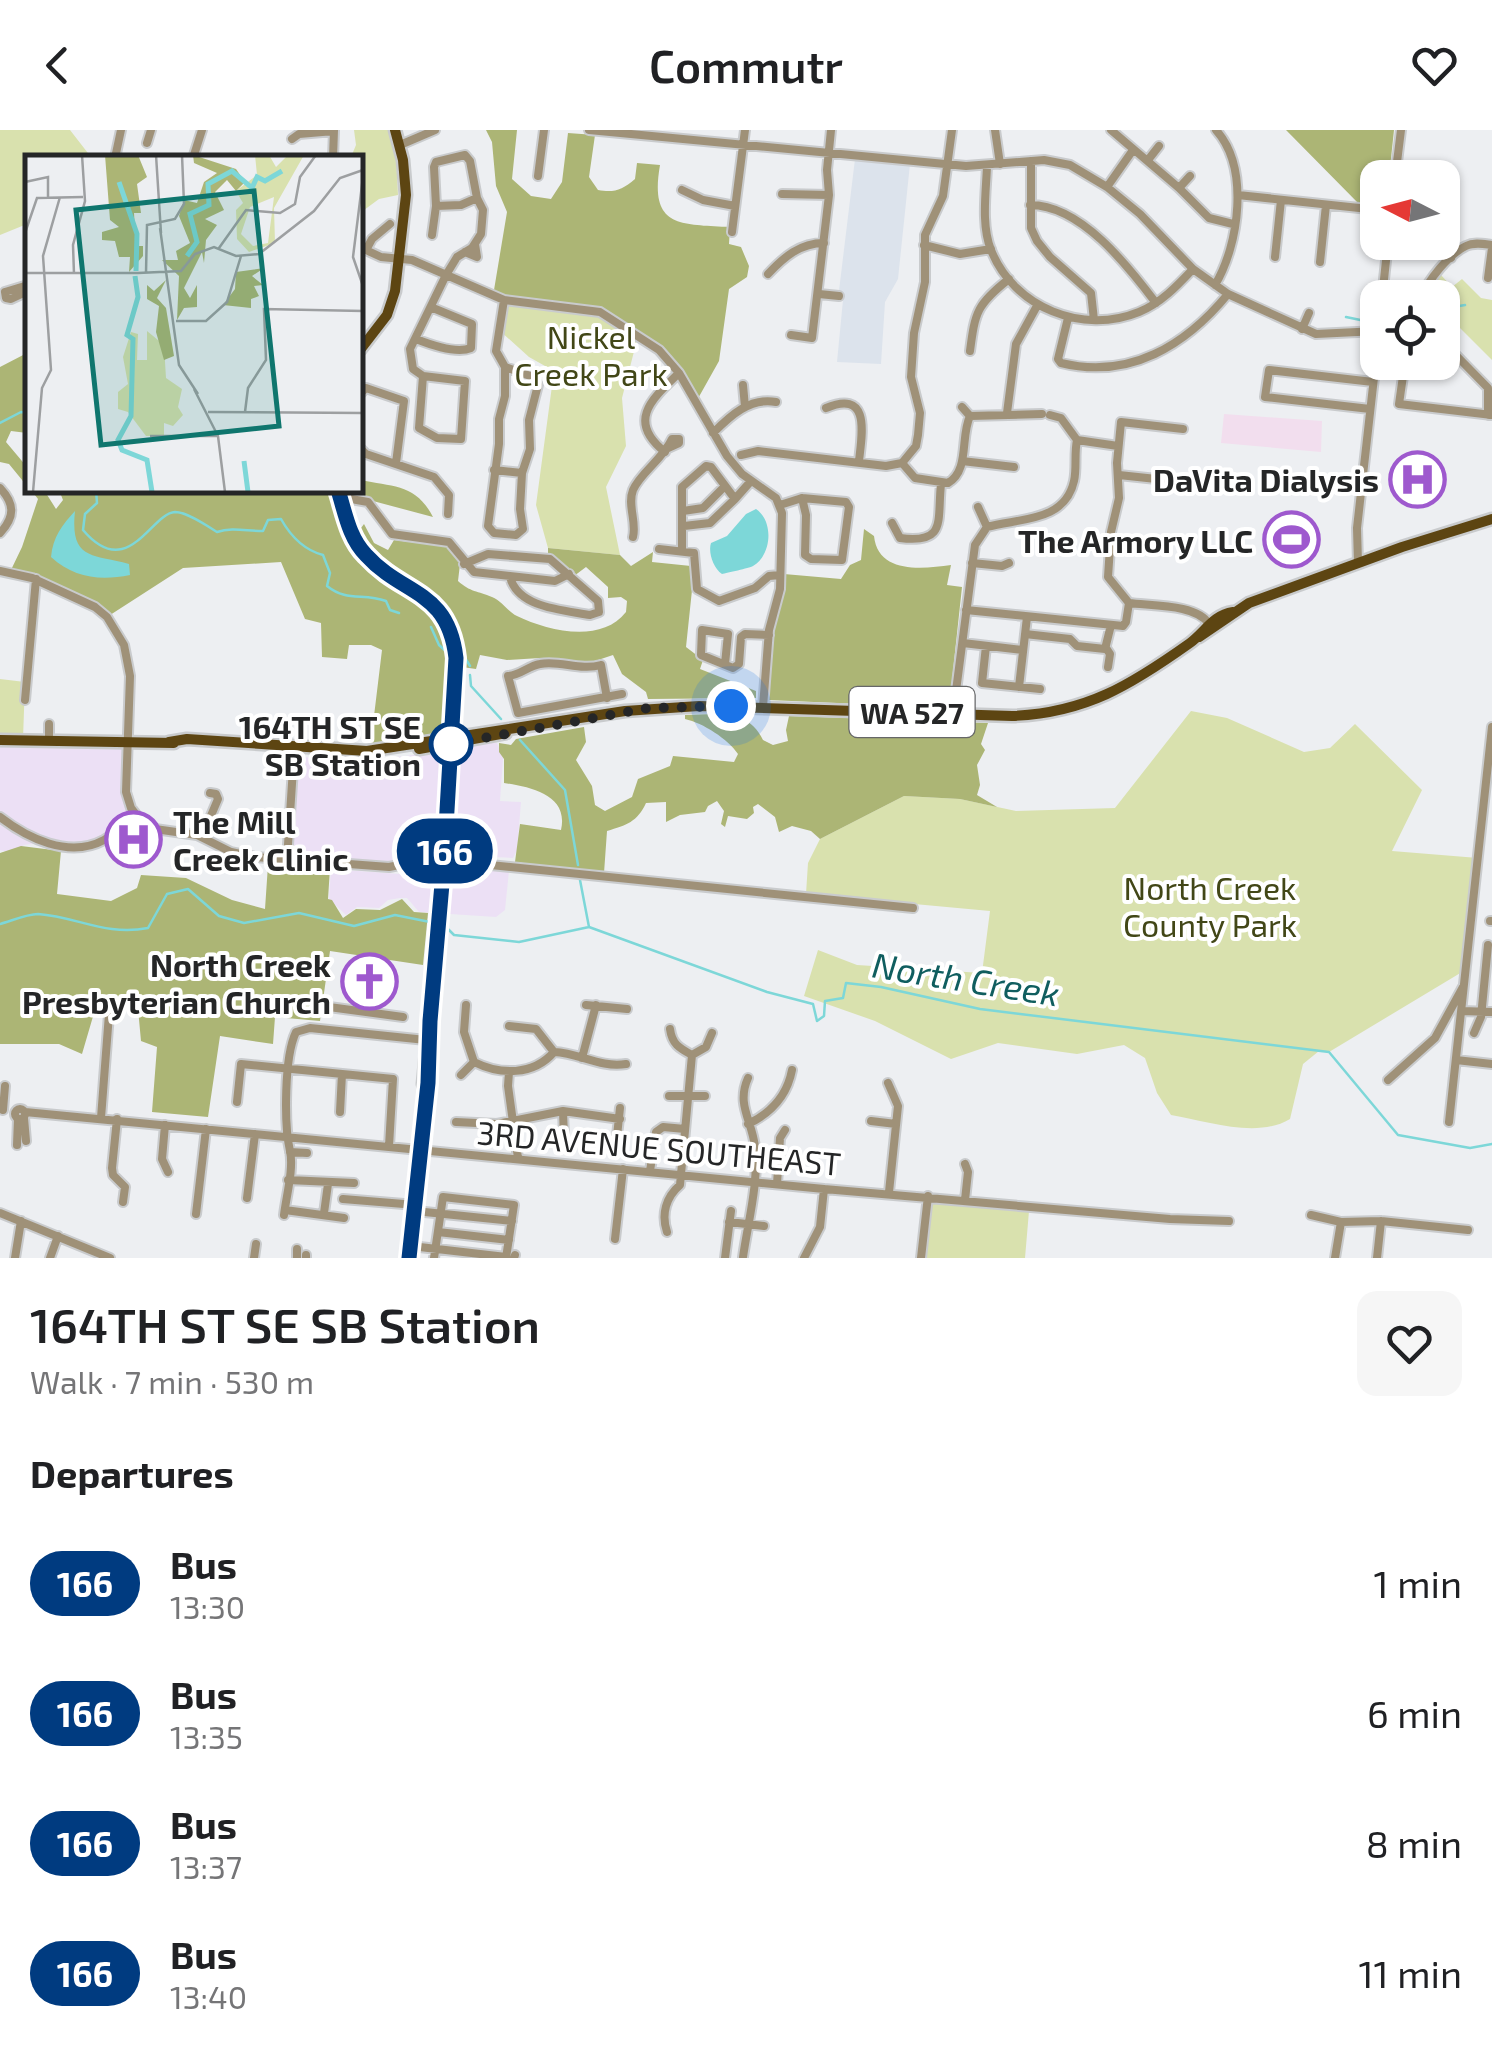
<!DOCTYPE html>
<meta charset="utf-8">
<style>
body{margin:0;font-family:"Exo 2",sans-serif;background:#f6f6f6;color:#202124;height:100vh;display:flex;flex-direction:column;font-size:38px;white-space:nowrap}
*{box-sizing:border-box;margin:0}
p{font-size:32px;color:#757577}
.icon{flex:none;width:55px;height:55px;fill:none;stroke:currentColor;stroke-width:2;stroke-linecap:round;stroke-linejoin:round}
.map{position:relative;height:1128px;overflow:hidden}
.panel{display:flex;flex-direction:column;background:#fff;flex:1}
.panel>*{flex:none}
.badge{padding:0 20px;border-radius:32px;font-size:35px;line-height:65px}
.needle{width:65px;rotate:276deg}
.fabs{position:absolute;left:1360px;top:30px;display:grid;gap:20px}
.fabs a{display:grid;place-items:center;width:100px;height:100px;border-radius:20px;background:#fff;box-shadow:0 2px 8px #0004;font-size:50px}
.you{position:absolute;width:50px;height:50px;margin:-25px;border:8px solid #fff;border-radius:50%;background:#1a73e8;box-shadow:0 0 0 15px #1a73e833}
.map>.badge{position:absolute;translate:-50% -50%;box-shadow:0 0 0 5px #fff}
h2{padding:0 30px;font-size:38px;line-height:90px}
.round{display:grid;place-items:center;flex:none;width:105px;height:105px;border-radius:20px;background:#f6f6f6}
.summary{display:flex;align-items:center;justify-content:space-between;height:170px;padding:0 30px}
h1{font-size:48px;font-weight:600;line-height:75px}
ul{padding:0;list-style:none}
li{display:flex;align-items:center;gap:30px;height:130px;padding:0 30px}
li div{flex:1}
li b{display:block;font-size:38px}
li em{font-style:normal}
li .badge{min-width:110px;font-weight:700;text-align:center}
header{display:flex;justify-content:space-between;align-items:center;height:130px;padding:0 30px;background:#fff;font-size:45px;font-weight:600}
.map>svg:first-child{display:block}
</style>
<header><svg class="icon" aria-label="back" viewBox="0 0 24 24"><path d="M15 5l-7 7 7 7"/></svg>Commutr<svg class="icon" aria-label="heart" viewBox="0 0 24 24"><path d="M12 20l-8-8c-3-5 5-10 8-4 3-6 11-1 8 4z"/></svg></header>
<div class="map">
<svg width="1492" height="1128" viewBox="0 0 1492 1128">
<rect width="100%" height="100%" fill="#edeff2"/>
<!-- commercial -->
<path fill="#ece0f5" d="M126,611L127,666L135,685L94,715L45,712L24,715L13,723L0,720V612Z
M486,612L497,613L503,628L500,671L521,672L517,720L513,728L454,725L450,719L457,625L463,619Z
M431,623L440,627L441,632L437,717L433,724L395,734L292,726L296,634L300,627L361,631Z
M426,735L434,739L455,737L509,741L505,780L496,787L419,782L407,768H400L388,770L379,778L357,777L346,785L329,769L331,739L400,744Z"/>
<!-- industrial -->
<path fill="#f2deee" d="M1224,284L1322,291L1321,322L1221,313Z"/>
<!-- built -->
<path fill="#dce3ec" d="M855,29L910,34L898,149L885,172L881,234L837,232L843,170L838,169Z"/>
<!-- green -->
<path fill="#d9e1ae" d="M0,0H70L91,27L28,28L27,94L0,105Z
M354,0H388L396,24L398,65L379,69L360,83V28L351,27L356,15Z
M1441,145L1452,157L1462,149L1481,168L1492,170V230L1443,181L1442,168H1424Z
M504,170L600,182L638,206L622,268L626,316L606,357L620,425L548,418L536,375L554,241L529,227L499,200Z
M0,549L25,552L23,609L0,608Z
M1191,581L1227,588L1304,622L1330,618L1355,594L1422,660L1392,721L1478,728L1467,839L1329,922L1319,921L1303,934L1290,989C1257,1009 1207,991 1171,985L1157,963L1145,928L1124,915L1077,924L998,913L951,929L875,891L804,866L818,820L857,835L982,843L990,781L806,764L808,733L820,709L904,666L960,669L1016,681L1115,678Z
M931,1071L1029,1081L1025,1128H925Z"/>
<!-- forest -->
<path fill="#acb575" d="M486,0H517L512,49L531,66L551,69L562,52L568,3L595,5L589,47L598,60C614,63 622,60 635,49L637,33L660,35C649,98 680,94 730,97L729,114L741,117L749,136L747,147L729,159L719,231L696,272L659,220L600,182L493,166L507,82L496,56L492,12Z
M1286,0H1394L1389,47L1378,48L1377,77L1360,75Z
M27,223V303L11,301L6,312L27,337V356L9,334L0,332V237Z
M360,350C394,357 416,354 433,387L343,363L342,360H360Z
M31,360H44L56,379L63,370L59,360H336L356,412L446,491L456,542L445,566L441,602L370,619L382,520L371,515H349L347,529L322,527L321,493L305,489L281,432L183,438L107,487L95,477L10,442L22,417L38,369Z
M364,394L374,413L388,420L394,410L450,417L460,434L458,451C470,462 478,461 492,467C502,471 507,481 517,486C548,501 601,514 626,482L627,471L621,467L608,468V457L586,437L574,446L559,431L548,427V418L620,425L631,436L653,422L652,432L691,436L694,441L686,517L703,530L700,539L756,561V568L648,569L646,562L622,544L613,525L586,534L540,528L507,530L480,525L476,539L462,537C458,459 394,458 355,406Z
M864,399L874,406C878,444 922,439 951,435L947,455L962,457L949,578L769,570L772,503L784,444L841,449L850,435L861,430Z
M685,585C715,585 748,578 763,610L773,615L788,611L786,600L789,586L988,593L981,614L985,620L977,635L980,655L977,665L997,677L960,669L904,666L820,709L811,701L792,696L779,702L775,687L758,674L753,677L754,683L747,689L728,686L725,697L721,694L724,681L717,671L708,676L705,682L680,685L666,692V672L646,673C637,692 627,695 607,701L604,743L515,732L520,694L561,700C569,665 531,657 504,653V629L499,622V613L511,615L516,609L584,597L586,612L576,630L592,656L595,675L605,681L632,667L638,649L670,636L673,626L734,632L738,624C728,609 703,593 685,589Z
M21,716L61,721L57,764L111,771L137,758L141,745L186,748L232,770L265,779L268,735L330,738L328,769L332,770L343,788L356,779L380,780L402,769L414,782L428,783L423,835L330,821L320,891L275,887L273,914L220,906L208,987L152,982L157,917L141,911L137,868L99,866L82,924L59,914H0V723Z"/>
<!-- water -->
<path fill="#7dd7d8" d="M756,379C774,391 772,425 753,436C749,438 727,443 722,444C713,438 708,422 711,413L727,406L746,384Z
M75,381C70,430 91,424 129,434L130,445C100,451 74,448 51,427C53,407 62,395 75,381Z"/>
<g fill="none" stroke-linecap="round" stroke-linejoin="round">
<!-- stream -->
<path stroke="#7dd7d8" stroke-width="2.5" d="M1442,179L1465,175
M1346,187L1370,192
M0,293L21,282L28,283
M96,360L97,373L85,384L83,400C128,453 151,383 175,382C187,382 206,395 217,402C232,397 246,401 263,401L268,390L281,389C290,405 304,420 323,425L330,443L327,456C347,472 362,463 386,471L390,480L399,483
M431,497L439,515L450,525
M462,523L470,536
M470,545L471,556L501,589
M520,610L565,660L578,735
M580,750L589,797
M0,794C11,791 27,784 38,784C78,787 105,806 148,798L167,764L188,759L219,786L244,793L299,783L354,796L395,785L430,792
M446,797L454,805L519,812L589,797L767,862L813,874L817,891L824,886L825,871L843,868L846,853L881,857L980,879L1329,922L1398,1005L1470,1018L1492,1014"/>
<defs>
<path id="minor" d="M589,0L966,36L1044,30L1070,35L1107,57L1140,84L1193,139L1228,164L1316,204L1378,201
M995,0L1000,34
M1111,0L1179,58L1209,88L1233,94
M292,9L299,4L334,1
M147,13L151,0
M400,15L435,0
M115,28L121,0
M193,28L202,0
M333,28L334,0
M1148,30L1159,16
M1031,31V98L1037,111L1050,127L1091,163L1094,190
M987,36C986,63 981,95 991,120C1014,178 1083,205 1139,182C1161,173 1177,156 1193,139
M538,46L544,0
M1395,48L1401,0
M1107,57L1133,20
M1179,58L1190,46
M682,60L703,70L735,76
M782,64L829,65
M1238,65L1378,80
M1030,75C1081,75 1128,136 1156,173
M436,76L461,75L477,68
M732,102L745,0
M1435,112L1451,128
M924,115L960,124L991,119
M366,120L381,127L412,130L504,170L600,182L659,220L679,243L727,326L742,344L776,368L782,383L780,459L769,500L763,577
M366,120L372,109L390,94
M465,122L477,127L475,114
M1275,127L1281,70
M1320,132L1326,75
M768,144C784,127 800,113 824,113
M1488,148L1492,118
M1215,155C1239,115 1250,38 1216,0
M5,162L6,168L11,169L28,161
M5,162L28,155
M819,164L839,166
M1382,168L1388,112
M1421,168C1428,150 1449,124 1466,116C1474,112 1483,114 1492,115
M504,170L496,221L505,237V266L499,289V314L488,396L494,403L516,405L523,399L520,379L522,343L530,319L529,290L538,255L533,247L505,237
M1068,188L1058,229L1061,233C1130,250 1186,215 1228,164
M1302,199L1309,183
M791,205L812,208L829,65L827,40L831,0
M416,209C431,215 457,224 471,218L472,194L433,178
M1442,211L1488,258V285
M970,221C975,182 977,174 1009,149
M1410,232L1404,239L1399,274L1492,285
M423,246L465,251L461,309L437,308L419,298L423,246L413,239L410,219L446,145L457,127L472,118L481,104L483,80L477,68L470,31L465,25L436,32L434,37L436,76L432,105
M743,255L745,277
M360,264L366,258L404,271L396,333
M826,278C871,259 862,304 859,331
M1370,279L1265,267L1269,240L1373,252
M1007,283L1016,214L1038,174
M1050,285L1061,288L1077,310
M970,286L1042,284
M713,303C730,286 750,267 776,272
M1077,310L1118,316
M360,318L366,324L434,347L449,365L448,384
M665,322C626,291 652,269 679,243
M741,325L758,321L886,336L902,333L915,348L948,353C970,340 960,307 970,286L962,277
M962,331L1014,337
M902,333L916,316L918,305L920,283L911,247L914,203L925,152V105L943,66L952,0
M494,340L522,343
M1119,345L1175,351
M0,358C15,374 15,387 0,403
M340,367L368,372L392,404L449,412L474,442L555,451L569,444
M780,375L802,368L846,372L849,377L842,430L811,429L805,425L806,385L802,368
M978,377L987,397
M683,381L703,378L725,356
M892,393L900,408C947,414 937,391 941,354
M684,396L710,393L735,369
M987,397C1020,388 1065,392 1074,351C1077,338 1074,324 1077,310
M633,407C637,392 627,375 633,360C640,343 663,329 672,309H679V313L668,318
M659,419L694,423L697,459L719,471L755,458L769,446L780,445
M682,421V357L706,336L711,337L735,369L751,351
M972,433L1002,436L1009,433
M1358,433L1357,398L1378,212
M464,434L488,424L550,429L598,471L599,482L590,485C563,480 518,478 510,447
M0,441L32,448L95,477L107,487L124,515L130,546L126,662L131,678L141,691L155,699L197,705L231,722L255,727L389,737L431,729L913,778
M1129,473L1108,447L1111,402L1119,368L1117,333L1121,292L1183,299
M1129,473C1151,476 1197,474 1209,494
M966,480L1123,496L1126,492L1129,473
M1025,504L1070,509L1077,516L1105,519L1111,495
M963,513L1023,520
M986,516L982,553L1040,559
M1106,518L1110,524L1108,537
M725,534L728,504L702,500L701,525L733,538L739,534L741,507L745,504L769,505
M1019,557L1027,487
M607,568L601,535C580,541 560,530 540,534C528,536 521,545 508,546L518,583L622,564
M25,570L36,449
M953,584L975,415L987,397
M49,594V611
M0,687C27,708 69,729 104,710C115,704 125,693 135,685
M202,707L218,669L216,664L210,663
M287,730L294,623
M1490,791H1492
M586,875L627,879
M329,877L403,887
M1462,881L1492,882
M509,896L536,899L554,922
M670,899C672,914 679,918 692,925L706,917L712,903
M1474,903L1481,887L1488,815
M582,928L596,875
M1456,930L1492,934
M474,932C500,945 533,946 554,922C580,923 599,938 626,934
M509,942L508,956L518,1028
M461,945L474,932L464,902L466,875
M1388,950L1435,908L1463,857
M888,953L898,976L889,1062
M669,966H705
M237,972L241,934L393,949L389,1016
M15 984a5 5 0 1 1 10 0a5 5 0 1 1-10 0Z
M3,980L5,956
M563,981L564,1007
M25,982L824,1059L1170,1089L1229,1091
M340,982L342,944
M24,988L26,1011
M101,988L109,884
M117,989L112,1038L113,1045L125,1057L123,1072
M871,991L896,994
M456,992L497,994L563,981L620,989
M1449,992L1492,597
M748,994C771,983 787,966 792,940
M165,995L162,1029L168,1042
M617,1006L620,978
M17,1015L18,989
M290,1022L307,1023
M650,1041L656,1002L663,997L685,999
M288,1050L354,1053
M777,1054L780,1008L785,1000
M247,1068L255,1004
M343,1069L416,1075
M965,1070L968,1042L965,1034
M285,1080L344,1088
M415,1081L512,1091
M0,1083L110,1128
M324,1083L328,1054
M196,1084L206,999
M284,1085C286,1067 294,1039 290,1021C284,995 284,927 296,902L310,898L426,910
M1311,1085L1341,1092L1381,1091L1468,1100
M729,1092L764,1096
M438,1102L509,1110
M667,1102C661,1084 666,1067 680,1055L692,925
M615,1109L623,1039
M411,1116L506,1127
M743,1127C748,1092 759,1052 755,1017C752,990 736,975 748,948
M15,1128L21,1091
M50,1128L58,1106
M254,1128L256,1114
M297,1128V1119
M306,1128V1125
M434,1128L443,1067L514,1075L506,1128
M514,1128L515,1125
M725,1128L731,1081
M804,1128L820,1097L824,1059
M921,1128L928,1066
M1335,1128L1341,1092
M1377,1128L1381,1091"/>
<path id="major" d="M360,220L387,185L395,161L406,65L403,30L395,0
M338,360C345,382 349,408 365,425C399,462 444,461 455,520L444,731L423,954L426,962
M1199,507L1249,473L1402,417L1492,389
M0,610L174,613
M169,612L187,609L367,621L625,581L699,576L1012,586C1086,583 1131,555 1190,513C1205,502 1213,485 1233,482
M419,619L506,603
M409,1128L427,960"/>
</defs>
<!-- minor casing -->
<use href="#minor" stroke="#c9cbcd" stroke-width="12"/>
<!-- major casing -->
<use href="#major" stroke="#c9cbcd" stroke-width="15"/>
<!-- minor -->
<use href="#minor" stroke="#9f9178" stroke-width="8"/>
<!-- major -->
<use href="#major" stroke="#5d4512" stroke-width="10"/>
</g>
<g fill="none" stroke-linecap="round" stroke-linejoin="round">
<defs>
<path id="line" d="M338,360C345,382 349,408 366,425C403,466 448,459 456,528L444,731L430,891L428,953L409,1128"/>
</defs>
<!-- line casing -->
<use href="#line" stroke="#fff" stroke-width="22"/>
<!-- line -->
<use href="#line" stroke="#003b80" stroke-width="15"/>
<!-- walk -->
<path stroke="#252627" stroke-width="10" stroke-dasharray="0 18" d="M451,614L649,578L731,576"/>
</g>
<!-- icons -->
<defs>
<symbol id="hospital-ring" viewBox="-11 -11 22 22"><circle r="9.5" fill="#fff" stroke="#9e59ce" stroke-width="1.5"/><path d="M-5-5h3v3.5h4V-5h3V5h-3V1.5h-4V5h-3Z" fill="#9e59ce"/></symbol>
<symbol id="stadium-ring" viewBox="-11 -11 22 22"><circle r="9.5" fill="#fff" stroke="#9e59ce" stroke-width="1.5"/><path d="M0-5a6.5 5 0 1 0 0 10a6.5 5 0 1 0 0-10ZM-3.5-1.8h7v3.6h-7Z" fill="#9e59ce"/></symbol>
<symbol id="church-ring" viewBox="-11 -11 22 22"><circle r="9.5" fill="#fff" stroke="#9e59ce" stroke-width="1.5"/><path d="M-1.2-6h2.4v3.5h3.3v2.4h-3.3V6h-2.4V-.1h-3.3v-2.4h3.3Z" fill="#9e59ce"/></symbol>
</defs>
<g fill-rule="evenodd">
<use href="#hospital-ring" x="1386" y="318" width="63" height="63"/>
<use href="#stadium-ring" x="1260" y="378" width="63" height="63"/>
<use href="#hospital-ring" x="102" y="678" width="63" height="63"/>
<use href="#church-ring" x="338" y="820" width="63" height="63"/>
</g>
<!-- markers -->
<circle fill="#fff" stroke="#003b80" stroke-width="5" cx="451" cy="614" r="20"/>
<g text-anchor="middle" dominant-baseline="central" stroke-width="8" stroke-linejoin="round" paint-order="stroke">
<!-- shield labels -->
<rect fill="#fff" stroke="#666768" stroke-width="2.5" x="849.5" y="557" width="125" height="50" rx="8"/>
<g font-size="30" font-weight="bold" fill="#252627">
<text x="912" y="582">WA 527</text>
</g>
<!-- park labels -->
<g font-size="32" fill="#424717" stroke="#fff">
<text x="591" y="206">Nickel<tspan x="591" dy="37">Creek Park</tspan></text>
<text x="1210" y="757">North Creek<tspan x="1210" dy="37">County Park</tspan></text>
</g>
<!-- poi labels -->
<g font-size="32" font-weight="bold" fill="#252627" stroke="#fff" text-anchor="end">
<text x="1379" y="349">DaVita Dialysis</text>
<text x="1253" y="410">The Armory LLC</text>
<text x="173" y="691" text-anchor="start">The Mill<tspan x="173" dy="37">Creek Clinic</tspan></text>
<text x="331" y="834">North Creek<tspan x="331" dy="37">Presbyterian Church</tspan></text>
</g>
<!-- stop labels -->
<g font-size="32" font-weight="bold" fill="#252627" stroke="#fff" text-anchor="end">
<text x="421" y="596">164TH ST SE<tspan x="421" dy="37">SB Station</tspan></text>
</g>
<!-- street labels -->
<g font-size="32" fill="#252627" stroke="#fff">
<text transform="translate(659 1017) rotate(5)">3RD AVENUE SOUTHEAST</text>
</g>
<!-- water labels -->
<g font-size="35" font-style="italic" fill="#105e5f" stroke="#fff">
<text transform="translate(966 848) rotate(9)">North Creek</text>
</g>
</g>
<!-- overview -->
<g transform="translate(25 25)">
<rect width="338" height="338" fill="#edeff2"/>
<path d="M230,0H244L251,12L263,0H279L249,53L250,88L224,97L212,84L211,55L218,48L211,36L232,20ZM249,42L243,88L228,91L216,79L225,52ZM122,176L139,190L141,223L157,234L153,252L158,260L148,271L139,268V281H121L103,257L93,254V237L103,229L98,202L106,177L113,179L112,205H122Z" fill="#d9e1ae" fill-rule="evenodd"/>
<path d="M80,0H113L122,22L112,29L116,58H109L111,91H118V101L104,117L105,102H94L90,86L77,85V77L94,72L85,65ZM168,0L211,14L220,27L211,36L202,25L190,37L199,55L180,64L192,70L181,85L179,108L177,97L159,133L165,143L172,130V152L159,153L152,165L154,121L137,105H153L151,96L165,88L154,61L159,45L172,48L179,27L192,18L169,8ZM239,113L227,121L238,130L229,131L234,141L226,144V153L198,150L210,134L211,117ZM141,125L132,143L141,153L149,201L139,205L131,177L134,151L122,144V130L129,136Z" fill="#acb575"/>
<path fill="none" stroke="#7dd7d8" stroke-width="5" d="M94,27L112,79L111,116M162,101L172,87L165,59L184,50L183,29L207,16L227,33L232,22L240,26L257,16M110,121L113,142L102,180L108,184L106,261L93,285L97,295L122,305L127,337M219,306L223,337"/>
<path fill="none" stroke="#9d9fa1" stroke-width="2.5" d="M131,0L136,78M338,22L328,102L338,131M0,27L23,22V42M135,73L154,210L173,239M0,78L12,43L58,42M194,93L221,55L255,58L270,49L275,22L291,0M0,118H115M113,118L156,116L170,99L189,92L211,101L234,99L289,56L315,23L338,15M121,118L122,70L150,64L159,49L157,0M49,119L48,90L60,46L57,0M151,166H181L202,147L216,101M169,234L193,281L200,337M183,257L338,258M220,257L223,233L241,205L239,154L338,156M125,281H193M8,337L17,233L26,215L18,101L35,42"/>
<path fill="#0f766e" fill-opacity="0.15" stroke="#0f766e" stroke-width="5" d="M229,36L254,271L76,290L51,55Z"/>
<rect width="338" height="338" fill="none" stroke="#252627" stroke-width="5"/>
</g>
</svg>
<div class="fabs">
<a><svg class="needle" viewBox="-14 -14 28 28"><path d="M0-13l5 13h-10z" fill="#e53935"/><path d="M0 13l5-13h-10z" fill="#757577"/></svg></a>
<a><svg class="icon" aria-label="locate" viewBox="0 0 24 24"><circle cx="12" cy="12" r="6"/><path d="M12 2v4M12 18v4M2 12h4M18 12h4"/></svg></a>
</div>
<div class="you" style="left:731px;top:576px"></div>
<b class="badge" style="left:445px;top:721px;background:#003b80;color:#fff">166</b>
</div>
<section class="panel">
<div class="summary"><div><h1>164TH ST SE SB Station</h1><p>Walk · 7 min · 530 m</p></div><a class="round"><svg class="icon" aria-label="heart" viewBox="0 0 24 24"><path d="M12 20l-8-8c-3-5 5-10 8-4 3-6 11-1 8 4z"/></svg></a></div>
<h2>Departures</h2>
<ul>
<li><span class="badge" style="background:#003b80;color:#fff">166</span><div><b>Bus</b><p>13:30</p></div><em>1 min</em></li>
<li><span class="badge" style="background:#003b80;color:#fff">166</span><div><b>Bus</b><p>13:35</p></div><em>6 min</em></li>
<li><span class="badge" style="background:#003b80;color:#fff">166</span><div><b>Bus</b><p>13:37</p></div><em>8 min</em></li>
<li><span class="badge" style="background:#003b80;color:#fff">166</span><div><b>Bus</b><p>13:40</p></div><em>11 min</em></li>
</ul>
</section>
